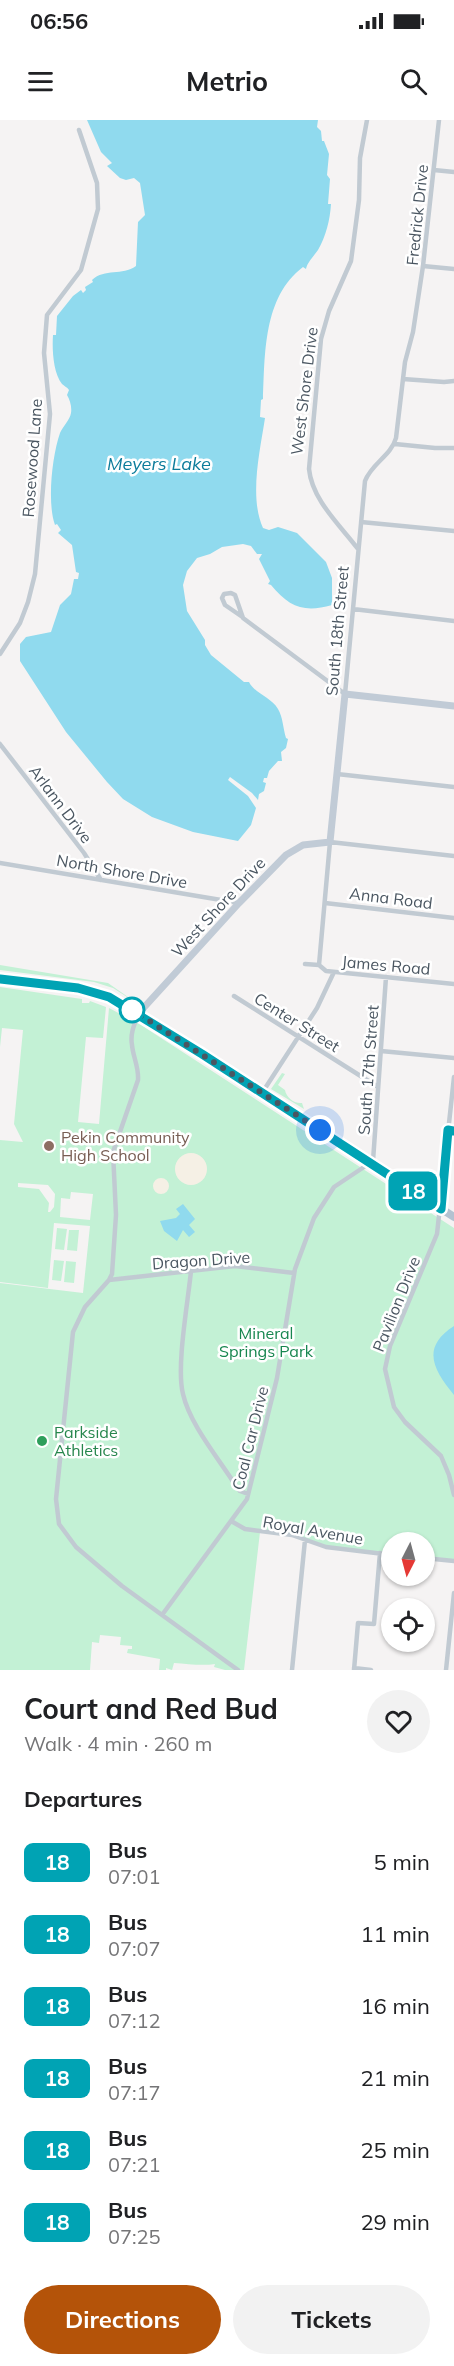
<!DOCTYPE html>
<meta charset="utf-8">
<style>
body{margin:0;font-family:Mulish,sans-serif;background:#f2f2f2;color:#202124;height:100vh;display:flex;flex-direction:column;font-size:22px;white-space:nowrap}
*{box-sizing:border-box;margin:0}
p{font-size:20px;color:#757577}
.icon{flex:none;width:33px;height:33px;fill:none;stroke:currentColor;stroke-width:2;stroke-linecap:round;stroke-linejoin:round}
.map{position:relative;height:1550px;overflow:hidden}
.details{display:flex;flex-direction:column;background:#fff;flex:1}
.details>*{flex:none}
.badge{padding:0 12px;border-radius:9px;font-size:21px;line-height:39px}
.needle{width:39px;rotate:186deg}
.buttons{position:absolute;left:381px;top:1412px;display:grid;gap:12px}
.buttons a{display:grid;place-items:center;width:54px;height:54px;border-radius:50%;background:#fff;box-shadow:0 2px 4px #0004;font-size:30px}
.you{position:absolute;width:30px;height:30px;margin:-15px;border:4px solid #fff;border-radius:50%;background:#1a73e8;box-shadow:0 0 0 9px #1a73e833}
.map>.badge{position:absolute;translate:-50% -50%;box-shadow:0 0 0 3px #fff}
h2{padding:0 24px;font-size:22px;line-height:54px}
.round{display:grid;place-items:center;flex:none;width:63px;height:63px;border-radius:32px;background:#f2f2f2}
.summary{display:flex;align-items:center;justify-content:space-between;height:102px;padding:0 24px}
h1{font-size:28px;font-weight:700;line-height:45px}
.button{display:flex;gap:12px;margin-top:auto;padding:12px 24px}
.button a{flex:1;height:69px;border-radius:36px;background:#b45309;color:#fff;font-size:24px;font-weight:700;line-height:69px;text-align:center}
.button a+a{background:#f2f2f2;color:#202124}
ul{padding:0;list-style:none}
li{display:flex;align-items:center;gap:18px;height:72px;padding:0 24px}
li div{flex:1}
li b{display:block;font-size:22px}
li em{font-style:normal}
li .badge{min-width:66px;font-weight:700;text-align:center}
.status{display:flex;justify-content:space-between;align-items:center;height:42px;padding:0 30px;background:#fff;direction:ltr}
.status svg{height:16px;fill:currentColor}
header{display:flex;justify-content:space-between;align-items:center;height:78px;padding:0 24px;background:#fff;font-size:27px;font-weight:700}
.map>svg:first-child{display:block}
</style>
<div class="status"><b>06:56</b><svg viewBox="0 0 49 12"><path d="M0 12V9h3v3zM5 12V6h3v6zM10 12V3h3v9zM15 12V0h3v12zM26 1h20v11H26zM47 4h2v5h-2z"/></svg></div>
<header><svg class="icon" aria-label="menu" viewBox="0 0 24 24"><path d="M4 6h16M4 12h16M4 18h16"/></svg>Metrio<svg class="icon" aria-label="search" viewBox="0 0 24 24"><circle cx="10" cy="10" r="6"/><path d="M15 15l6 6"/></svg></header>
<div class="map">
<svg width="454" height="1550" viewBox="0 0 454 1550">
<rect width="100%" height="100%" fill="#f5f3f3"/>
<!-- green -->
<path fill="#c3f1d5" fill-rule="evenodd" d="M0,845L108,863L138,884L113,868L94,862L0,850Z
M0,867L75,878L82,879V883H89L90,881L106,887L103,918L86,917L78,1002L99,1004L109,888L141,905L454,1108V1441L425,1438L424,1422H392L391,1435L322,1426L292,1415L260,1412L244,1550H225L214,1547L215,1544C203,1546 188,1544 174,1543L172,1550L166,1548V1550H159L160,1539L127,1533L128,1529H132V1526L120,1525L121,1517L100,1515L99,1523L92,1522L90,1550H0V1163L83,1173L90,1106L54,1103L48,1168L0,1162V1020L23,1022L14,1004L23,910L2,908L0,927ZM18,1063L48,1065L55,1074L54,1087L50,1092H48L49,1083L39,1069L18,1067ZM71,1072L93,1074L90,1100L60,1097L61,1078L70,1079Z
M282,953L285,954L278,965L285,970C286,977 294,984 302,983L304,989L271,969Z
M57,1108L67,1109L64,1130L55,1129Z
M69,1110H79L77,1131L67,1130Z
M54,1140L64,1141L61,1161L52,1160Z
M66,1141L76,1142L74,1163L64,1162Z"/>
<!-- sand -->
<path fill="#f5f0e5" d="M175 1049a16 16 0 1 1 32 0a16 16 0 1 1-32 0Z
M153 1066a8 8 0 1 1 16 0a8 8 0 1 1-16 0Z"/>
<!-- water -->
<path fill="#90daee" d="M87,0H318L317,7L321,11L322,21H324L329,34L327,55L330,59L328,84H331C330,100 326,116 318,130C313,137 307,143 306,149L303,147C263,177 265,235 263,279L261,280L260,297L265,298C260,331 249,377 263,408L269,410L278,407L297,413L326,442L332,458V485C304,493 289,487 271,465L268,464L270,461L259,439L262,434H257L251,426L243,424L222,427L210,434L197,438L187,451L183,465L187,491L205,520V525L211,535L244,562H249C255,574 271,577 278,589C283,597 283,609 286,618L288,619L286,628L281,632L282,641H278L269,651L267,658H264L263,662L266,663L264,671L259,674L258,680L252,673L230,657L228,660L248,676L256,688L251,705L238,721L193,712L152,697L123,679L107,662L66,612L20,541V524L26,517L51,512L60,485L71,474L74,459H78L79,453L76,452L72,425L58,413L61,410L57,404L55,405C47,383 52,336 60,313C63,306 70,300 71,293C72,287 70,280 67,275L69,270C67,267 64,266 62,264C53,253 52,229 53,215H56L57,196L73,176L81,170L83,173L86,170L85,167L93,162L92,160C105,148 122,156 136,146L138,102L145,95L140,63L134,58L126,60L120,58L107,46L112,43L101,32Z
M183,1084L195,1099L189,1105L195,1112L189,1117L183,1110L177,1121L164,1111L160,1101L176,1098L180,1094L176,1089Z
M454,1206V1275C434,1250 420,1228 454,1206Z"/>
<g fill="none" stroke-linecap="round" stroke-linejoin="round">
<!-- street -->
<path stroke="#c1cad2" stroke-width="4.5" d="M434,50L454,52
M423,146L454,149
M403,259L444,262L454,261
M395,324L435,328H454
M361,402L454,411
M358,429C340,405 312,380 309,349L321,219L329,191L351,141L359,80L360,38L367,0
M353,489L454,501
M241,496L225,485L222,478L224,474L231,473L235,475L243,498L345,574L365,361C372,343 391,336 396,318L405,242L413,212L423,146L439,0
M0,534L20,503L28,482L35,454L50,294L44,233L47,195L81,150L98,89L97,63L79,10
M0,624L84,733L101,760
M337,654L454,667
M0,743L239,783
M325,783L454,798
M305,844L319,845
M319,845L330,722L454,736
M319,845L326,851L454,864
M234,876L378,967
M138,895C134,905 130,914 132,925C133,937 139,947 138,960L113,1032L116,1095L112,1154L109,1160L85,1187L73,1212L56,1379L59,1404L76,1427L122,1466L238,1550
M381,931L454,938
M454,957L437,1114L390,1226L385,1249L394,1287L405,1302L441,1336L449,1355L454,1375
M262,973L317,888L334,852
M191,1151C188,1182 176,1247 183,1274C190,1305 219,1339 236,1366L240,1371L248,1374
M109,1160L235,1146L294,1153
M231,1401L245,1409L292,1415L326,1427L392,1435
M424,1438L454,1441
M162,1495L247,1379L277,1258L295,1149L314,1098L334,1067L373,1041L386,857
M354,1548L371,1550
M292,1550L305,1420
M354,1550L358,1503L374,1504L380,1433
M446,1550L454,1473"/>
<!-- secondary -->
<path stroke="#c1cbd6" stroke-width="7" d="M138,894L239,783L286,735L303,725L330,722L345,574L454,586"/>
<!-- primary -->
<path stroke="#b3c2d1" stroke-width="8" d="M0,858L78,868L109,877L190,927L454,1097"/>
</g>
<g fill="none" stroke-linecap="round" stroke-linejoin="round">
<defs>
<path id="line" d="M0,859L78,868L109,877L202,934L441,1089L448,1010L454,1011"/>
</defs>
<!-- line casing -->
<use href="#line" stroke="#fff" stroke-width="14"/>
<!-- line -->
<use href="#line" stroke="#00a3b4" stroke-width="9"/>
<!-- walk -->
<path stroke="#4a5661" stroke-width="6" stroke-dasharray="0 10.8" d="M132,890L320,1010"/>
</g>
<!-- markers -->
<circle fill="#fff" stroke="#00a3b4" stroke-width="3" cx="132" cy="890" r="12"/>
<circle fill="#8d6e63" stroke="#fff" stroke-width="2" cx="49" cy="1026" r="6"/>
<circle fill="#2e9e5b" stroke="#fff" stroke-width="2" cx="42" cy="1321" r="6"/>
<g text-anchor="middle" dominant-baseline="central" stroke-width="5" stroke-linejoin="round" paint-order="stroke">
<!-- street labels -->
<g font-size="16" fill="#4a5661" stroke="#fff">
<text transform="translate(417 95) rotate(-84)">Fredrick Drive</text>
<text transform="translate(304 271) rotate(-83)">West Shore Drive</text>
<text transform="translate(32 338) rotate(-86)">Rosewood Lane</text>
<text transform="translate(337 511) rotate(-85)">South 18th Street</text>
<text transform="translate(61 684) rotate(53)">Arlann Drive</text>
<text transform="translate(122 751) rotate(10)">North Shore Drive</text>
<text transform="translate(391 778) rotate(7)">Anna Road</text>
<text transform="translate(218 787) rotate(-47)">West Shore Drive</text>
<text transform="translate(386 845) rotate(5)">James Road</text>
<text transform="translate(297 902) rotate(32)">Center Street</text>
<text transform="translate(368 950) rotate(-86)">South 17th Street</text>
<text transform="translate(201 1140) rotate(-4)">Dragon Drive</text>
<text transform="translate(396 1184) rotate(-68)">Pavilion Drive</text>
<text transform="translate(250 1318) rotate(-76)">Coal Car Drive</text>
<text transform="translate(313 1410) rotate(10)">Royal Avenue</text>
</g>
<!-- education labels -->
<g font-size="16" fill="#785e54" stroke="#fff" text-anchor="start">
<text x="61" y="1017">Pekin Community<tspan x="61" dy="18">High School</tspan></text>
</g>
<!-- park labels -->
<g font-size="16" fill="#17864f" stroke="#fff">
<text x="266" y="1213">Mineral<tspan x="266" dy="18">Springs Park</tspan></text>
</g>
<!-- leisure labels -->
<g font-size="16" fill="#27864d" stroke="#fff" text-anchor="start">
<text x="54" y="1312">Parkside<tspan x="54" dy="18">Athletics</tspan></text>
</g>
<!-- water labels -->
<g font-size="18" font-style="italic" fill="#0c7c9b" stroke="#fff">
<text x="159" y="343">Meyers Lake</text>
</g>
</g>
</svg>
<div class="buttons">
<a><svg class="needle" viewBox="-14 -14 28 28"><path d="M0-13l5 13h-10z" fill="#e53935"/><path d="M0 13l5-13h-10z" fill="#757577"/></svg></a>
<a><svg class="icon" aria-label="locate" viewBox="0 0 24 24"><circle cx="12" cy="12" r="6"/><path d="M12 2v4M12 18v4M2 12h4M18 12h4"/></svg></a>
</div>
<div class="you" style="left:320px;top:1010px"></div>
<b class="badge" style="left:413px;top:1071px;background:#00a3b4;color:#fff">18</b>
</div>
<section class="details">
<div class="summary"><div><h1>Court and Red Bud</h1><p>Walk · 4 min · 260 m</p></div><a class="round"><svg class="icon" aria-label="heart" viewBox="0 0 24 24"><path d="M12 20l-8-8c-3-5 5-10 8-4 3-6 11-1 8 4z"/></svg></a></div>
<h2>Departures</h2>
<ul>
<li><span class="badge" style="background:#00a3b4;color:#fff">18</span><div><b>Bus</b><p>07:01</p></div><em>5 min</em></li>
<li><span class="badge" style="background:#00a3b4;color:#fff">18</span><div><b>Bus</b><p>07:07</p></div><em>11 min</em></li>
<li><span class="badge" style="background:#00a3b4;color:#fff">18</span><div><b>Bus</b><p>07:12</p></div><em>16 min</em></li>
<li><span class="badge" style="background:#00a3b4;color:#fff">18</span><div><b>Bus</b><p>07:17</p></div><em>21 min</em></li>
<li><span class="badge" style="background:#00a3b4;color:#fff">18</span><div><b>Bus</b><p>07:21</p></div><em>25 min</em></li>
<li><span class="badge" style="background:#00a3b4;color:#fff">18</span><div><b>Bus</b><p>07:25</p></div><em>29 min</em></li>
</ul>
<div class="button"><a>Directions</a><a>Tickets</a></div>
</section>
